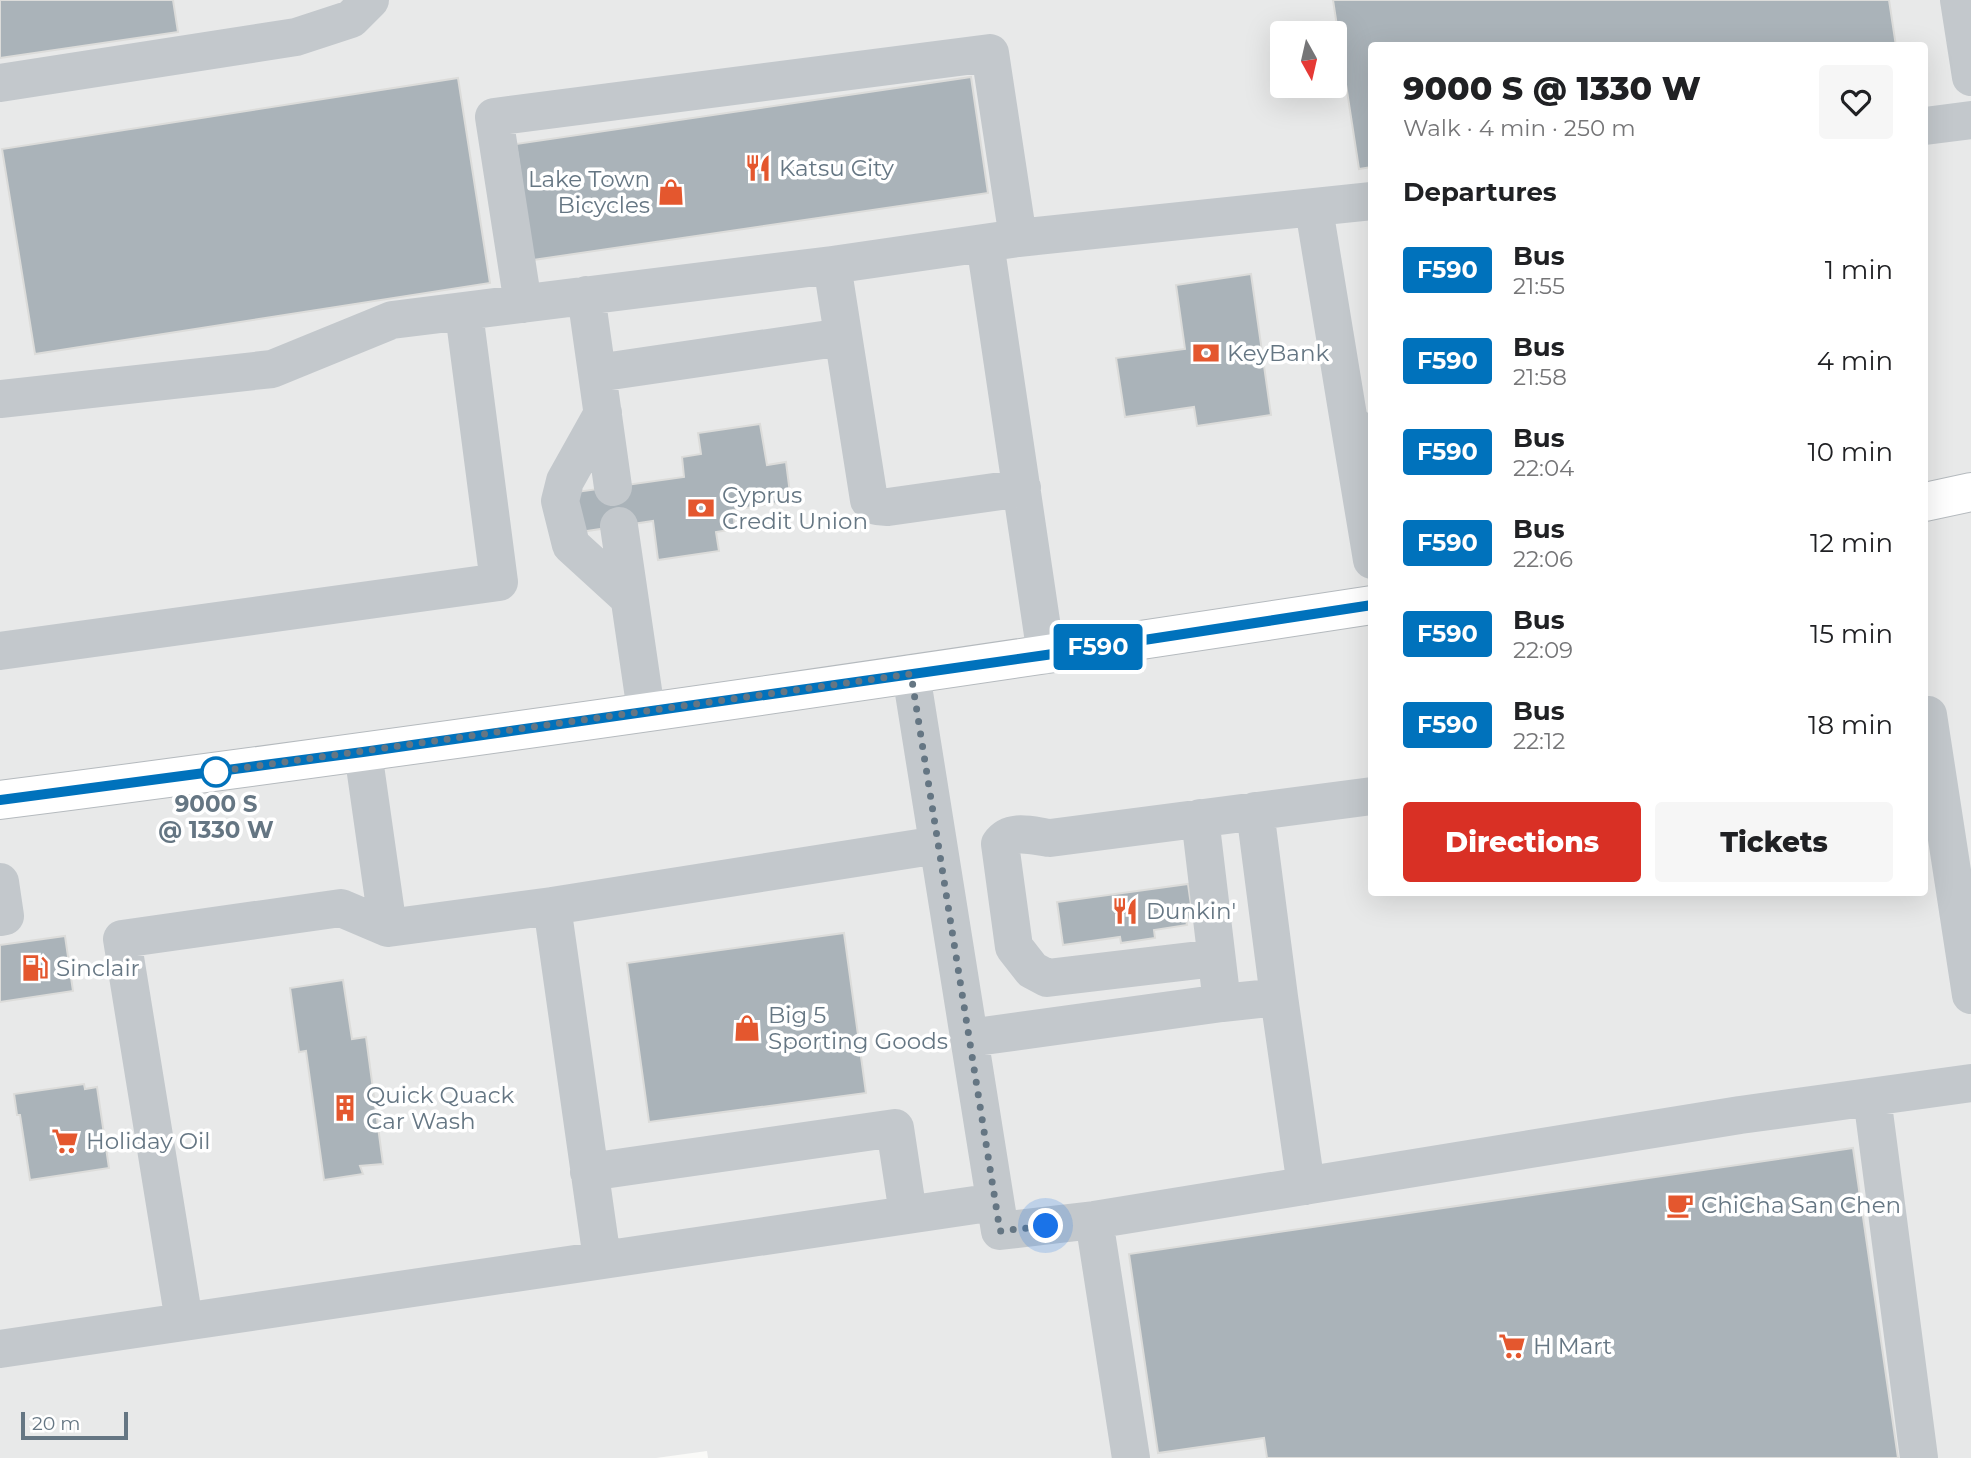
<!DOCTYPE html>
<meta charset="utf-8">
<style>
body{margin:0;font-family:Montserrat,sans-serif;background:#f6f6f6;color:#202124;height:100vh;display:flex;flex-direction:column;font-size:26px;white-space:nowrap}
*{box-sizing:border-box;margin:0}
p{font-size:23px;color:#757577}
.icon{flex:none;width:38px;height:38px;fill:none;stroke:currentColor;stroke-width:2;stroke-linecap:round;stroke-linejoin:round}
.map{position:relative;flex:1;overflow:hidden}
.side{position:absolute;left:1368px;top:42px;width:560px;height:854px;display:flex;flex-direction:column;background:#fff;border-radius:7px;box-shadow:0 7px 28px #0002}
.side>*{flex:none}
.badge{padding:0 14px;border-radius:5px;font-size:24px;line-height:46px}
.needle{width:46px;rotate:172deg}
.buttons{position:absolute;left:1270px;top:21px;display:grid;gap:14px}
.buttons a{display:grid;place-items:center;width:77px;height:77px;border-radius:7px;background:#fff;box-shadow:0 7px 28px #0002;font-size:35px}
.scale{position:absolute;left:21px;bottom:18px;width:107px;box-sizing:border-box;padding-left:7px;border:4px solid #657683;border-top:0;font-size:19px;line-height:24px;white-space:nowrap;color:#657683;-webkit-text-stroke:5px #fff;paint-order:stroke}
.you{position:absolute;width:35px;height:35px;margin:-18px;border:5px solid #fff;border-radius:50%;background:#1a73e8;box-shadow:0 0 0 10px #1a73e833}
.map>.badge{position:absolute;translate:-50% -50%;box-shadow:0 0 0 4px #fff}
h2{padding:0 35px;font-size:26px;line-height:63px}
.round{display:grid;place-items:center;flex:none;width:74px;height:74px;border-radius:7px;background:#f6f6f6}
.headline{display:flex;align-items:center;justify-content:space-between;height:119px;padding:0 35px}
h1{font-size:33px;font-weight:800;line-height:52px}
.button{display:flex;gap:14px;margin-top:auto;padding:14px 35px}
.button a{flex:1;height:80px;border-radius:7px;background:#d93025;color:#fff;font-size:28px;font-weight:800;line-height:80px;text-align:center}
.button a+a{background:#f6f6f6;color:#202124}
ul{padding:0;list-style:none}
li{display:flex;align-items:center;gap:21px;height:91px;padding:0 35px}
li div{flex:1}
li b{display:block;font-size:26px}
li em{font-style:normal}
li .badge{min-width:77px;font-weight:700;text-align:center}
.map>svg:first-child{display:block}
</style>
<div class="map">
<svg width="1971" height="1458" viewBox="0 0 1971 1458">
<rect width="100%" height="100%" fill="#fafaf8"/>
<!-- built -->
<path fill="#e8e9e9" fill-rule="evenodd" d="M0,0H1971V1458H708L707,1451L656,1458H0ZM1283,33H1335V86H1283ZM1372,46H1925V892H1372Z"/>
<!-- building -->
<path fill="#aab3b9" stroke="#dcdcda" stroke-width="2" d="M0,0H173L178,32L0,58Z
M1333,0H1889L1896,46H1372V167L1359,169Z
M971,77L988,193L533,260L516,144Z
M458,78L490,283L35,354L2,149Z
M1251,274L1271,415L1197,426L1194,407L1125,417L1116,358L1185,349L1176,285Z
M760,424L767,465L786,462L791,501L733,510L735,529L716,532L719,551L658,560L653,521L574,533L569,493L684,477L682,457L701,454L698,433Z
M1188,884L1193,919L1186,920L1187,925L1154,930L1155,938L1121,943L1120,937L1063,945L1057,902Z
M844,933L866,1093L649,1122L627,963Z
M65,936L73,991L0,1002V945Z
M343,980L352,1039L366,1037L383,1164L360,1166L363,1174L324,1180L306,1051L299,1052L290,988Z
M84,1084L85,1089L97,1087L109,1168L30,1180L20,1115H17L14,1094Z
M1853,1148L1898,1458H1267L1264,1438L1158,1453L1129,1254Z"/>
<g fill="none" stroke-linecap="round" stroke-linejoin="round">
<defs>
<path id="major" d="M1925,502L1971,492
M0,800C458,741 915,675 1372,605"/>
</defs>
<!-- major casing -->
<use href="#major" stroke="#b5babe" stroke-width="40"/>
<!-- minor -->
<path stroke="#c3c8cc" stroke-width="38" d="M1959,0L1971,77
M0,83L296,37L351,19L370,0
M1925,126L1971,120
M1314,209L1351,434
M985,243L1046,655
M832,265L869,500L877,506L888,507L1022,488
M586,295L613,487
M523,304L494,117L990,53L1018,238
M597,373L843,337
M0,399L272,369L392,320L832,265L1018,238L1372,201
M603,413L565,481L560,501L571,545L629,598
M1372,431L1351,434L1372,560
M619,526L646,711
M0,651L499,582L464,313
M911,674L1000,1231L1094,1220L1740,1115L1971,1083
M1925,716L1928,715L1971,995
M0,882L5,916L0,917
M552,906L938,845
M388,928L552,906L602,1259
M1216,958L1047,978L1032,970L1014,947L1000,844C1011,828 1033,836 1050,838L1372,796
M1279,997L1306,1186
M1222,1003L1279,997L1255,811
M969,1038L1222,1003L1200,818
M1872,1097L1919,1458
M589,1172L895,1128L908,1214
M1094,1220L1131,1458
M184,1321L122,939L341,908L388,928L363,752
M0,1349L995,1202"/>
<!-- major -->
<use href="#major" stroke="#fff" stroke-width="38"/>
</g>
<g fill="none" stroke-linecap="round" stroke-linejoin="round">
<defs>
<path id="line" d="M0,800L363,752L1046,655L1372,605"/>
</defs>
<!-- line casing -->
<use href="#line" stroke="#fff" stroke-width="16"/>
<!-- line -->
<use href="#line" stroke="#0072bc" stroke-width="10"/>
<!-- walk -->
<path stroke="#657683" stroke-width="7" stroke-dasharray="0 12.6" d="M216,772H213L911,674L1000,1231L1046,1226"/>
</g>
<!-- icons -->
<defs>
<symbol id="restaurant-bare" viewBox="-9 -9 18 18"><path d="M-5-6h1v4h1v-4h1v4h1v-4h1v5L-1.5 .5V6h-2V.5L-5-1ZM5-6V6H3V1.5H1.5Q1.5-4 5-6Z" fill="#e4572e" stroke="#fff" stroke-width="2.5" paint-order="stroke"/></symbol>
<symbol id="shop-bare" viewBox="-9 -9 18 18"><path d="M-5-2.5h2.3a2.7 3.5 0 0 1 5.4 0H5L5.5 6h-11ZM-1.5-2.5h3a1.5 2.3 0 0 0-3 0Z" fill="#e4572e" stroke="#fff" stroke-width="2.5" paint-order="stroke"/></symbol>
<symbol id="bank-bare" viewBox="-9 -9 18 18"><path d="M-6-4H6V4H-6ZM0-2.3a2.3 2.3 0 1 0 0 4.6a2.3 2.3 0 1 0 0-4.6Z" fill="#e4572e" stroke="#fff" stroke-width="2.5" paint-order="stroke"/></symbol>
<symbol id="fuel-bare" viewBox="-9 -9 18 18"><path d="M-5.5-6h7V0h2V4h1.3V-2.5L3-4.5l.8-.8L6-3V5H2.5V1h-1V6h-7ZM-4.2-4.7v3.2H.2V-4.7Z" fill="#e4572e" stroke="#fff" stroke-width="2.5" paint-order="stroke"/></symbol>
<symbol id="building-bare" viewBox="-9 -9 18 18"><path d="M-4-6H4V6H1V3H-1V6H-4ZM-2.5-4.3h1.7v1.8h-1.7ZM.8-4.3h1.7v1.8H.8ZM-2.5-1h1.7V.8h-1.7ZM.8-1h1.7V.8H.8Z" fill="#e4572e" stroke="#fff" stroke-width="2.5" paint-order="stroke"/></symbol>
<symbol id="supermarket-bare" viewBox="-9 -9 18 18"><path d="M-6-5.5h2.5l.6 2H6L4.5 2H-2.5L-4.4-4H-6ZM-1.5 3.2a1.3 1.3 0 1 0 .1 0ZM3 3.2a1.3 1.3 0 1 0 .1 0Z" fill="#e4572e" stroke="#fff" stroke-width="2.5" paint-order="stroke"/></symbol>
<symbol id="cafe-bare" viewBox="-9 -9 18 18"><path d="M-5.5-4.5H6V0H3Q3 3.5 0 3.5H-2.5Q-5.5 3.5-5.5 0ZM3-3.2v2h1.7v-2ZM-6 4.5H4V6H-6Z" fill="#e4572e" stroke="#fff" stroke-width="2.5" paint-order="stroke"/></symbol>
</defs>
<g fill-rule="evenodd">
<use href="#restaurant-bare" x="739" y="149" width="38" height="38"/>
<use href="#shop-bare" x="652" y="173" width="38" height="38"/>
<use href="#bank-bare" x="1187" y="334" width="38" height="38"/>
<use href="#bank-bare" x="682" y="489" width="38" height="38"/>
<use href="#restaurant-bare" x="1106" y="892" width="38" height="38"/>
<use href="#fuel-bare" x="16" y="949" width="38" height="38"/>
<use href="#shop-bare" x="728" y="1009" width="38" height="38"/>
<use href="#building-bare" x="326" y="1089" width="38" height="38"/>
<use href="#supermarket-bare" x="46" y="1122" width="38" height="38"/>
<use href="#cafe-bare" x="1661" y="1186" width="38" height="38"/>
<use href="#supermarket-bare" x="1493" y="1327" width="38" height="38"/>
</g>
<!-- markers -->
<circle fill="#fff" stroke="#0072bc" stroke-width="3.5" cx="216" cy="772" r="14"/>
<g text-anchor="middle" dominant-baseline="central" stroke-width="7" stroke-linejoin="round" paint-order="stroke">
<!-- poi labels -->
<g font-size="23" fill="#657683" stroke="#fff" text-anchor="start">
<text x="779" y="168">Katsu City</text>
<text x="650" y="179" text-anchor="end">Lake Town<tspan x="650" dy="26">Bicycles</tspan></text>
<text x="1227" y="353">KeyBank</text>
<text x="722" y="495">Cyprus<tspan x="722" dy="26">Credit Union</tspan></text>
<text x="1146" y="911">Dunkin'</text>
<text x="56" y="968">Sinclair</text>
<text x="768" y="1015">Big 5<tspan x="768" dy="26">Sporting Goods</tspan></text>
<text x="366" y="1095">Quick Quack<tspan x="366" dy="26">Car Wash</tspan></text>
<text x="86" y="1141">Holiday Oil</text>
<text x="1701" y="1205">ChiCha San Chen</text>
<text x="1533" y="1346">H Mart</text>
</g>
<!-- stop labels -->
<g font-size="23" font-weight="bold" fill="#657683" stroke="#fff">
<text x="216" y="804">9000 S<tspan x="216" dy="26">@ 1330 W</tspan></text>
</g>
</g>
</svg>
<div class="buttons">
<a><svg class="needle" viewBox="-14 -14 28 28"><path d="M0-13l5 13h-10z" fill="#e53935"/><path d="M0 13l5-13h-10z" fill="#757577"/></svg></a>
</div>
<div class="scale">20 m</div>
<div class="you" style="left:1046px;top:1226px"></div>
<b class="badge" style="left:1098px;top:647px;background:#0072bc;color:#fff">F590</b>
<section class="side">
<div class="headline"><div><h1>9000 S @ 1330 W</h1><p>Walk · 4 min · 250 m</p></div><a class="round"><svg class="icon" aria-label="heart" viewBox="0 0 24 24"><path d="M12 20l-8-8c-3-5 5-10 8-4 3-6 11-1 8 4z"/></svg></a></div>
<h2>Departures</h2>
<ul>
<li><span class="badge" style="background:#0072bc;color:#fff">F590</span><div><b>Bus</b><p>21:55</p></div><em>1 min</em></li>
<li><span class="badge" style="background:#0072bc;color:#fff">F590</span><div><b>Bus</b><p>21:58</p></div><em>4 min</em></li>
<li><span class="badge" style="background:#0072bc;color:#fff">F590</span><div><b>Bus</b><p>22:04</p></div><em>10 min</em></li>
<li><span class="badge" style="background:#0072bc;color:#fff">F590</span><div><b>Bus</b><p>22:06</p></div><em>12 min</em></li>
<li><span class="badge" style="background:#0072bc;color:#fff">F590</span><div><b>Bus</b><p>22:09</p></div><em>15 min</em></li>
<li><span class="badge" style="background:#0072bc;color:#fff">F590</span><div><b>Bus</b><p>22:12</p></div><em>18 min</em></li>
</ul>
<div class="button"><a>Directions</a><a>Tickets</a></div>
</section>
</div>
